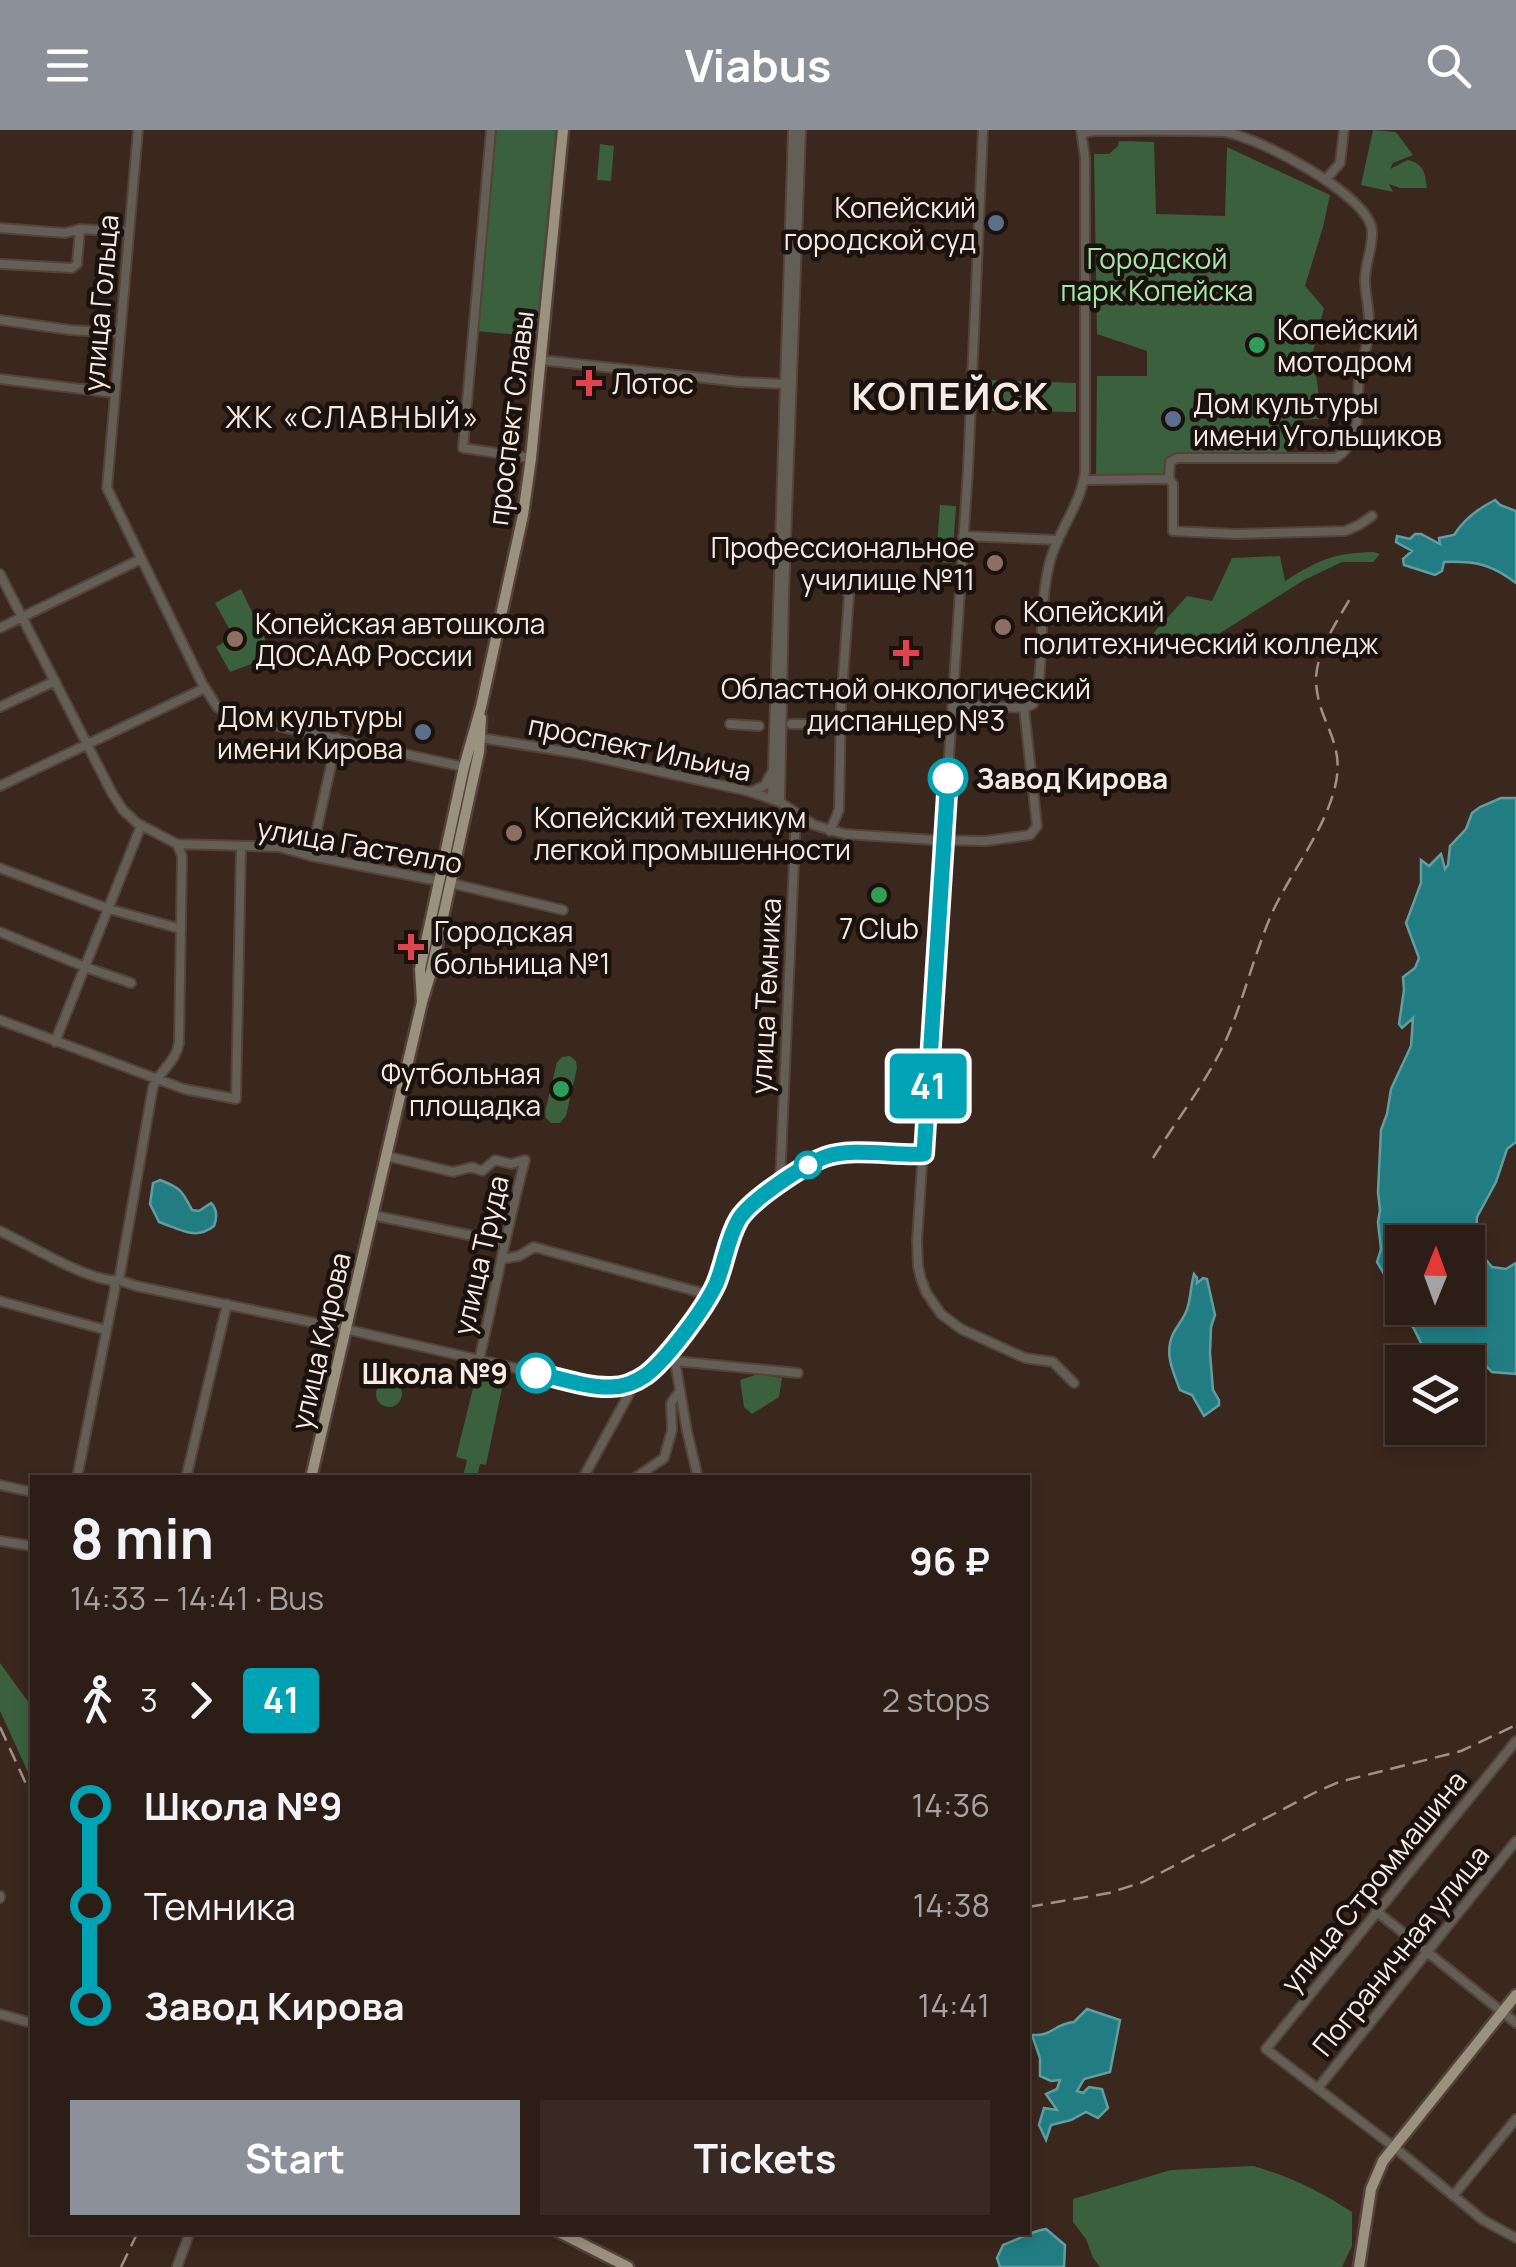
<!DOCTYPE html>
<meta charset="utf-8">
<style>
body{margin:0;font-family:Manrope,sans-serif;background:#382a23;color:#f1f3f6;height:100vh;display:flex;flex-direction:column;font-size:38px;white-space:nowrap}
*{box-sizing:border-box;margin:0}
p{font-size:32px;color:#a6a2a1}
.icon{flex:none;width:55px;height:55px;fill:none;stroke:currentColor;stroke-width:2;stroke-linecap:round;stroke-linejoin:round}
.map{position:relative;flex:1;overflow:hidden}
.sheet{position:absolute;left:30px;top:1345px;width:1000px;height:760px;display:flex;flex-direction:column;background:#2c1d16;border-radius:0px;box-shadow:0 5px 15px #0003,0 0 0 2px #483b35}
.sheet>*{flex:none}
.badge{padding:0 20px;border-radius:8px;font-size:35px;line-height:65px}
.needle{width:65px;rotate:1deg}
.fabs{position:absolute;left:1385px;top:1095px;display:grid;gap:20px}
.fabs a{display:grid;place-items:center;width:100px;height:100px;border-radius:0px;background:#2c1d16;box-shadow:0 5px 15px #0003,0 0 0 2px #483b35;font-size:50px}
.map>.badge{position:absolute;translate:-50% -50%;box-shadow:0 0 0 5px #fff}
.legs{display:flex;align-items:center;gap:15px;height:110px;padding:0 40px;font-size:32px}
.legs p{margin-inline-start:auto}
.overview{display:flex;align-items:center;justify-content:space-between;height:170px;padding:0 40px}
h1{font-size:55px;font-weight:700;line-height:75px}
.primary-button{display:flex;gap:20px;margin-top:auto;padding:20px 40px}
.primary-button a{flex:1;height:115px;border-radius:0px;background:#8c9099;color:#fff;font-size:40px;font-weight:700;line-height:115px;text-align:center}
.primary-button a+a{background:#382a23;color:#f1f3f6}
ul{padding:0 40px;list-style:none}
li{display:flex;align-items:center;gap:35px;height:100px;font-size:38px}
li i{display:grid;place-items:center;width:15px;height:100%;margin:0 12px;background:currentColor}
li i::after{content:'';width:25px;height:25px;margin:-12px;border:8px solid;border-radius:50%;background:#2c1d16}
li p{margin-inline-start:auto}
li:first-child i{background:linear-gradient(#0000 50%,currentColor 0)}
li:last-child i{background:linear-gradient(currentColor 50%,#0000 0)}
header{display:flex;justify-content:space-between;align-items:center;height:130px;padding:0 40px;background:#8c9099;color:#fff;font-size:45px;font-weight:700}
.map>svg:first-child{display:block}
</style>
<header><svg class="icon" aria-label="menu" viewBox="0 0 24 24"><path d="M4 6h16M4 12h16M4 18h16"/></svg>Viabus<svg class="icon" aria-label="search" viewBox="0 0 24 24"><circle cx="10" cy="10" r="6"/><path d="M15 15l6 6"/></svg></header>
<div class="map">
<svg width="1516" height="2137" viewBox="0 0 1516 2137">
<rect width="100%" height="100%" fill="#3a271d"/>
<!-- green -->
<path fill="#3a603e" d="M495,0H558L538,207L476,201Z
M1373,0L1396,2L1413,25L1393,33L1390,39L1408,30C1424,34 1425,43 1427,58H1400L1389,54L1393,62L1361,55Z
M1119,11L1154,12L1156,84L1225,86L1227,17L1330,65L1323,97L1305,156L1324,178L1313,222L1320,274L1319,289L1298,290L1286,323L1169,326L1167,346H1096L1097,246H1147V221L1097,204L1094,24H1109L1118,16Z
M600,14L614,16L611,51L597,50Z
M987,250L1076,253V282L986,281Z
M940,375L956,376L952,433L936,432Z
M1373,422L1380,424L1373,432H1342L1304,450L1198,517L1168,523L1140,518L1187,466L1212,471L1232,428L1280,426L1285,451C1319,430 1333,423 1373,422Z
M241,459L273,526L230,542L216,517L233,506L215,473Z
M570,926L576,931L577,938L566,986L560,993H551L546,988L545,982L557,932L562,927Z
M478,1238L505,1244L486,1335L480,1334L477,1347H463L467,1330L456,1327Z
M758,1244L782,1248L779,1267L752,1284L744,1277L740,1250Z
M376 1264a13 13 0 1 1 26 0a13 13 0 1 1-26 0Z
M0,1533L32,1577V1651L0,1581Z
M1253,2036C1289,2046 1320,2061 1352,2082V2116L1342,2137H1100L1093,2128L1086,2109L1073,2092V2069L1171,2040Z"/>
<!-- water -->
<path fill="#217d82" stroke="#629ea0" stroke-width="2.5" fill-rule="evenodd" d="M1495,370L1500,375L1516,381V453C1491,434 1476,431 1444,432L1442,441L1435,445L1404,435L1403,429L1412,421L1396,412L1397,406L1410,409L1415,404H1421L1440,414L1439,408L1454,405C1464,389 1479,378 1495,370Z
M1501,668H1516V1012L1507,1019L1496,1052L1477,1087L1476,1110L1482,1125L1492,1137L1506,1139L1516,1133V1244L1492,1242L1468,1217L1452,1219L1444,1223L1422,1215L1413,1197L1400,1189C1397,1167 1388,1150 1377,1132L1381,1119L1378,1092L1380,1080L1378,1062L1381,1000L1387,984L1391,959L1411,916L1413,888L1402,898L1399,894L1404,860L1403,847L1415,838L1419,828L1406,793L1421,753V730L1429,736L1441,724L1445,739L1448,735L1450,716L1466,699L1472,683L1480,677ZM1402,1112H1468V1178H1402Z
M160,1050C181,1058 182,1061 192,1080L199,1081L211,1073C217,1079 217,1088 214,1096C195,1111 180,1099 159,1092L150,1074L153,1053Z
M1194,1144L1197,1148V1153L1203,1148L1207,1149L1215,1185L1211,1197L1210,1223L1213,1260L1219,1270V1275L1204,1286L1192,1265L1180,1260C1173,1241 1164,1224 1173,1204C1178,1194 1185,1188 1188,1176C1191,1165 1191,1154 1194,1144Z
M1087,1879L1120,1890L1110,1942L1084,1949L1077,1961L1083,1963L1089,1957L1102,1959L1108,1978L1098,1988L1086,1982L1071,1990L1051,1995L1046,2010L1039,1995L1044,1978L1057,1980L1046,1964L1057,1959L1060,1950L1051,1951L1040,1946V1928L1032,1905C1054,1906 1053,1894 1074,1892Z
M1046,2099L1065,2115L1064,2137H1000L997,2128L1003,2115C1020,2109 1028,2102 1046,2099Z"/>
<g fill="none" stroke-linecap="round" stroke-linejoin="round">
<defs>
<path id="minor" d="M138,0L107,358L202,553L217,577L232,586L464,637
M491,0L463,318L531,328
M983,0L968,340L917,1111L918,1136L921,1149L926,1162L941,1184L961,1199L1025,1228L1053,1232L1074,1253
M1082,3L1094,1C1137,1 1182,0 1224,2C1256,6 1370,65 1372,101C1373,118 1364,136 1365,153C1366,166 1369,179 1369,191C1370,207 1365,221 1361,236C1353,267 1368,307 1336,328H1177L1170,332L1169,349L1173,354V401L1235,404L1345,401L1359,395L1372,386
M1327,48L1340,33L1344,0
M0,98L65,103L80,99L129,102
M0,134L72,138L77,134L80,99
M0,190L70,200L120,203
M541,230L740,252L790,254
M0,249L114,263
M1084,350L1169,349
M963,406L1057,410
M0,444L112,663L123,680L137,693L177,714L279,717L311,726L439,751
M0,498L141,429
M953,574L1024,578L1033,574L1037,567C1044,524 1039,478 1049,435C1056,403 1082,374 1085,341V28L1081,0
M0,577L55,551
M730,594L759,596
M791,594H841
M481,608L581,624L748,661L780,672L814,695L845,704L934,710L985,711L1030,705L1037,696L1024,578
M0,656L205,558
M751,662L765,655L772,642
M772,669L793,0
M780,672L784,465L801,0
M830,701L839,680L841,575L849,466L845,458
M311,726L337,608
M0,738L109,779L181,799
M450,753L563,780
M0,802L85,837L131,853
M0,890L184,959L236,969L241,716
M55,912L141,696
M386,1026L453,1042L472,1037L482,1041L495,1030L511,1034L525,1030C507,1097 495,1163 479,1230
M780,1053L795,708V696L792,681
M372,1085L503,1112
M0,1101C28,1114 92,1154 119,1150L136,1156L345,1199L598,1257C611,1257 624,1257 636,1251C659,1240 703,1181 714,1157C724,1136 726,1111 738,1092C750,1071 801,1036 823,1027C851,1017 894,1026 924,1025
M502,1129L519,1126L534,1117L710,1165
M119,1150L153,957C160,940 176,932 179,913L182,726L177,714
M0,1171L106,1200
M665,1225L675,1231L687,1301L698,1348
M675,1231L798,1243
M77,1348L115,1158L114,1152
M186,1348L227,1174
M583,1348L628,1266L631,1253
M635,1348L664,1328L672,1300L671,1273L679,1262
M0,1355L32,1362
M0,1411L32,1416
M1516,1611L1266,1919L1394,2017L1483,2090L1516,2108
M0,1768V1766
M1376,1781L1516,1893
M0,1884L32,1893
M1318,1958L1516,1711
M1453,2066L1516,1989
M177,2137L190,2102"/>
<path id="major" d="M422,872L420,839L464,637L481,577L523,385L531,328L563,0
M311,1348L422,872L431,842L479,622L481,588
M559,2102L628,2137
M1359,2137L1371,2059L1383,2031L1516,1865"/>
</defs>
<!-- minor casing -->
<use href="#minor" stroke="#554239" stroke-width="12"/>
<!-- major casing -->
<use href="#major" stroke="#554239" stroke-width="15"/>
<!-- minor -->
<use href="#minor" stroke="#645f56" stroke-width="8"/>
<!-- major -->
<use href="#major" stroke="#9b917f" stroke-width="10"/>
<!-- rail -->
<path stroke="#a19189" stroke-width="2.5" stroke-dasharray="15 8" stroke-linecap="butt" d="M1153,1028C1179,986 1213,944 1231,898C1246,860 1256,820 1272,783C1291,742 1322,704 1334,661C1348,611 1317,594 1316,550C1316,522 1337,491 1351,467
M0,1597L32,1667
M1028,1777L1109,1763L1143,1752L1316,1662L1339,1652L1461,1621L1516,1595
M121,2137L138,2102"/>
</g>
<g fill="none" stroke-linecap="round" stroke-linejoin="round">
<defs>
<path id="line-1" d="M536,1243C560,1248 587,1258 611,1257C624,1257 636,1252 646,1245C667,1229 705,1178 716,1154C725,1133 727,1109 739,1089C751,1070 803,1035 825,1027C852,1017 894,1026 924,1024L948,648"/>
</defs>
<!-- line-1 casing -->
<use href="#line-1" stroke="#fff" stroke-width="22"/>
<!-- line-1 -->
<use href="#line-1" stroke="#00a3b4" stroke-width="15"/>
</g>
<!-- markers -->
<g fill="#5c6f8a" stroke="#1b120d" stroke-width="4">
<circle cx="996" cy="93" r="10"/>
<circle cx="1173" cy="289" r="10"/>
<circle cx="423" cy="602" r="10"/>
</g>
<g fill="#2e9e5b" stroke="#1b120d" stroke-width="4">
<circle cx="1257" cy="215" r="10"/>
<circle cx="879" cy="765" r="10"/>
<circle cx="561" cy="959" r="10"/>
</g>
<g fill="#e0444e" stroke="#1b120d" stroke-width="4">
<path d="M584 238h10v10h10v10h-10v10h-10v-10h-10v-10h10z"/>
<path d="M901 508h10v10h10v10h-10v10h-10v-10h-10v-10h10z"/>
<path d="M406 802h10v10h10v10h-10v10h-10v-10h-10v-10h10z"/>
</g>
<g fill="#8d6e63" stroke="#1b120d" stroke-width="4">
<circle cx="995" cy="433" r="10"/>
<circle cx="1003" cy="497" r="10"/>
<circle cx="235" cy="509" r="10"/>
<circle cx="514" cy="703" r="10"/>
</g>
<g fill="#fff" stroke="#00a3b4" stroke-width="5">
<circle cx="948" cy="648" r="18"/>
<circle cx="808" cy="1035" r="12"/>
<circle cx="536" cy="1243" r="18"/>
</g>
<g text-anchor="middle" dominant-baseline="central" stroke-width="9" stroke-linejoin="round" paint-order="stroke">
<!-- poi labels -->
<g font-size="28" fill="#f8ebe5" stroke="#1b120d" text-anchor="start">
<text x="976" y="77" text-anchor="end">Копейский<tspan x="976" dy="32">городской суд</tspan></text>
<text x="1277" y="199">Копейский<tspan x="1277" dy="32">мотодром</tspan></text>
<text x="612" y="253">Лотос</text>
<text x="1193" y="273">Дом культуры<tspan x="1193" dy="32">имени Угольщиков</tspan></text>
<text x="975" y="417" text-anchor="end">Профессиональное<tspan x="975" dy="32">училище №11</tspan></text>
<text x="1023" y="481">Копейский<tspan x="1023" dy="32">политехнический колледж</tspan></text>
<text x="255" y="493">Копейская автошкола<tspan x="255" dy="32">ДОСААФ России</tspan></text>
<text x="906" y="558" text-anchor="middle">Областной онкологический<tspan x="906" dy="32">диспанцер №3</tspan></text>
<text x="403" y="586" text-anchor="end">Дом культуры<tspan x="403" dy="32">имени Кирова</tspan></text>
<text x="534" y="687">Копейский техникум<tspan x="534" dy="32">легкой промышенности</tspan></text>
<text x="879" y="798" text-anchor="middle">7 Club</text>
<text x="434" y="801">Городская<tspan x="434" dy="32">больница №1</tspan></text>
<text x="541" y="943" text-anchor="end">Футбольная<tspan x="541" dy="32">площадка</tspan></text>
</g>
<!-- park labels -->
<g font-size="28" fill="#a2e9a9" stroke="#1b120d">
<text x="1157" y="128">Городской<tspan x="1157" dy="32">парк Копейска</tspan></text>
</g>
<!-- street labels -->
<g font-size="28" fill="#f8ebe5" stroke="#1b120d">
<text transform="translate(100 173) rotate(-85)">улица Гольца</text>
<text transform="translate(510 288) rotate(-83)">проспект Славы</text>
<text transform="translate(640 617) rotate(12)">проспект Ильича</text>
<text transform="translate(360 715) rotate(10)">улица Гастелло</text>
<text transform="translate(765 866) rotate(-87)">улица Темника</text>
<text transform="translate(480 1125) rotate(-77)">улица Труда</text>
<text transform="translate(320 1211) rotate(-77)">улица Кирова</text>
<text transform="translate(1373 1751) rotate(-51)">улица Строммашина</text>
<text transform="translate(1400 1820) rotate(-51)">Пограничная улица</text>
</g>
<!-- stop labels -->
<g font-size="28" font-weight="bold" fill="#f8ebe5" stroke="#1b120d" text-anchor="start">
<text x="976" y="648">Завод Кирова</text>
<text x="508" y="1243" text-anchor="end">Школа №9</text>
</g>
<!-- neighbourhood labels -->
<g font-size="30" letter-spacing="2.5" fill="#f8ebe5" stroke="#1b120d">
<text x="353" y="286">ЖК «СЛАВНЫЙ»</text>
</g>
<!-- district labels -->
<g font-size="38" font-weight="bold" letter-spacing="2.5" fill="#f8ebe5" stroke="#1b120d">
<text x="951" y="265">КОПЕЙСК</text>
</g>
</g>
</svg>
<div class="fabs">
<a><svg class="needle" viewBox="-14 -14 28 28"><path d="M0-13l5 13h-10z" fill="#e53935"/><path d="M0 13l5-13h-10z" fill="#a6a2a1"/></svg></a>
<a><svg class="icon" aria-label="layers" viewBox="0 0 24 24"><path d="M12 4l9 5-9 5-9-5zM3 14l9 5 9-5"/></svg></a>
</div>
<b class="badge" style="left:928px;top:956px;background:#00a3b4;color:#fff">41</b>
<section class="sheet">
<div class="overview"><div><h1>8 min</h1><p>14:33 – 14:41 · Bus</p></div><b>96 ₽</b></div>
<div class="legs"><svg class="icon" aria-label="walk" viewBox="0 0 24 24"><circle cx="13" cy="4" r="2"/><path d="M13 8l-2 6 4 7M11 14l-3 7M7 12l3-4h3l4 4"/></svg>3<svg class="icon" aria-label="forward" viewBox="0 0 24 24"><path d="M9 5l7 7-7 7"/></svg><b class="badge" style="background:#00a3b4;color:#fff">41</b><p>2 stops</p></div>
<ul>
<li><i style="color:#00a3b4"></i><b>Школа №9</b><p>14:36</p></li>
<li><i style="color:#00a3b4"></i><span>Темника</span><p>14:38</p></li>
<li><i style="color:#00a3b4"></i><b>Завод Кирова</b><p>14:41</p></li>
</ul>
<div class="primary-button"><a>Start</a><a>Tickets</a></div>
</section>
</div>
